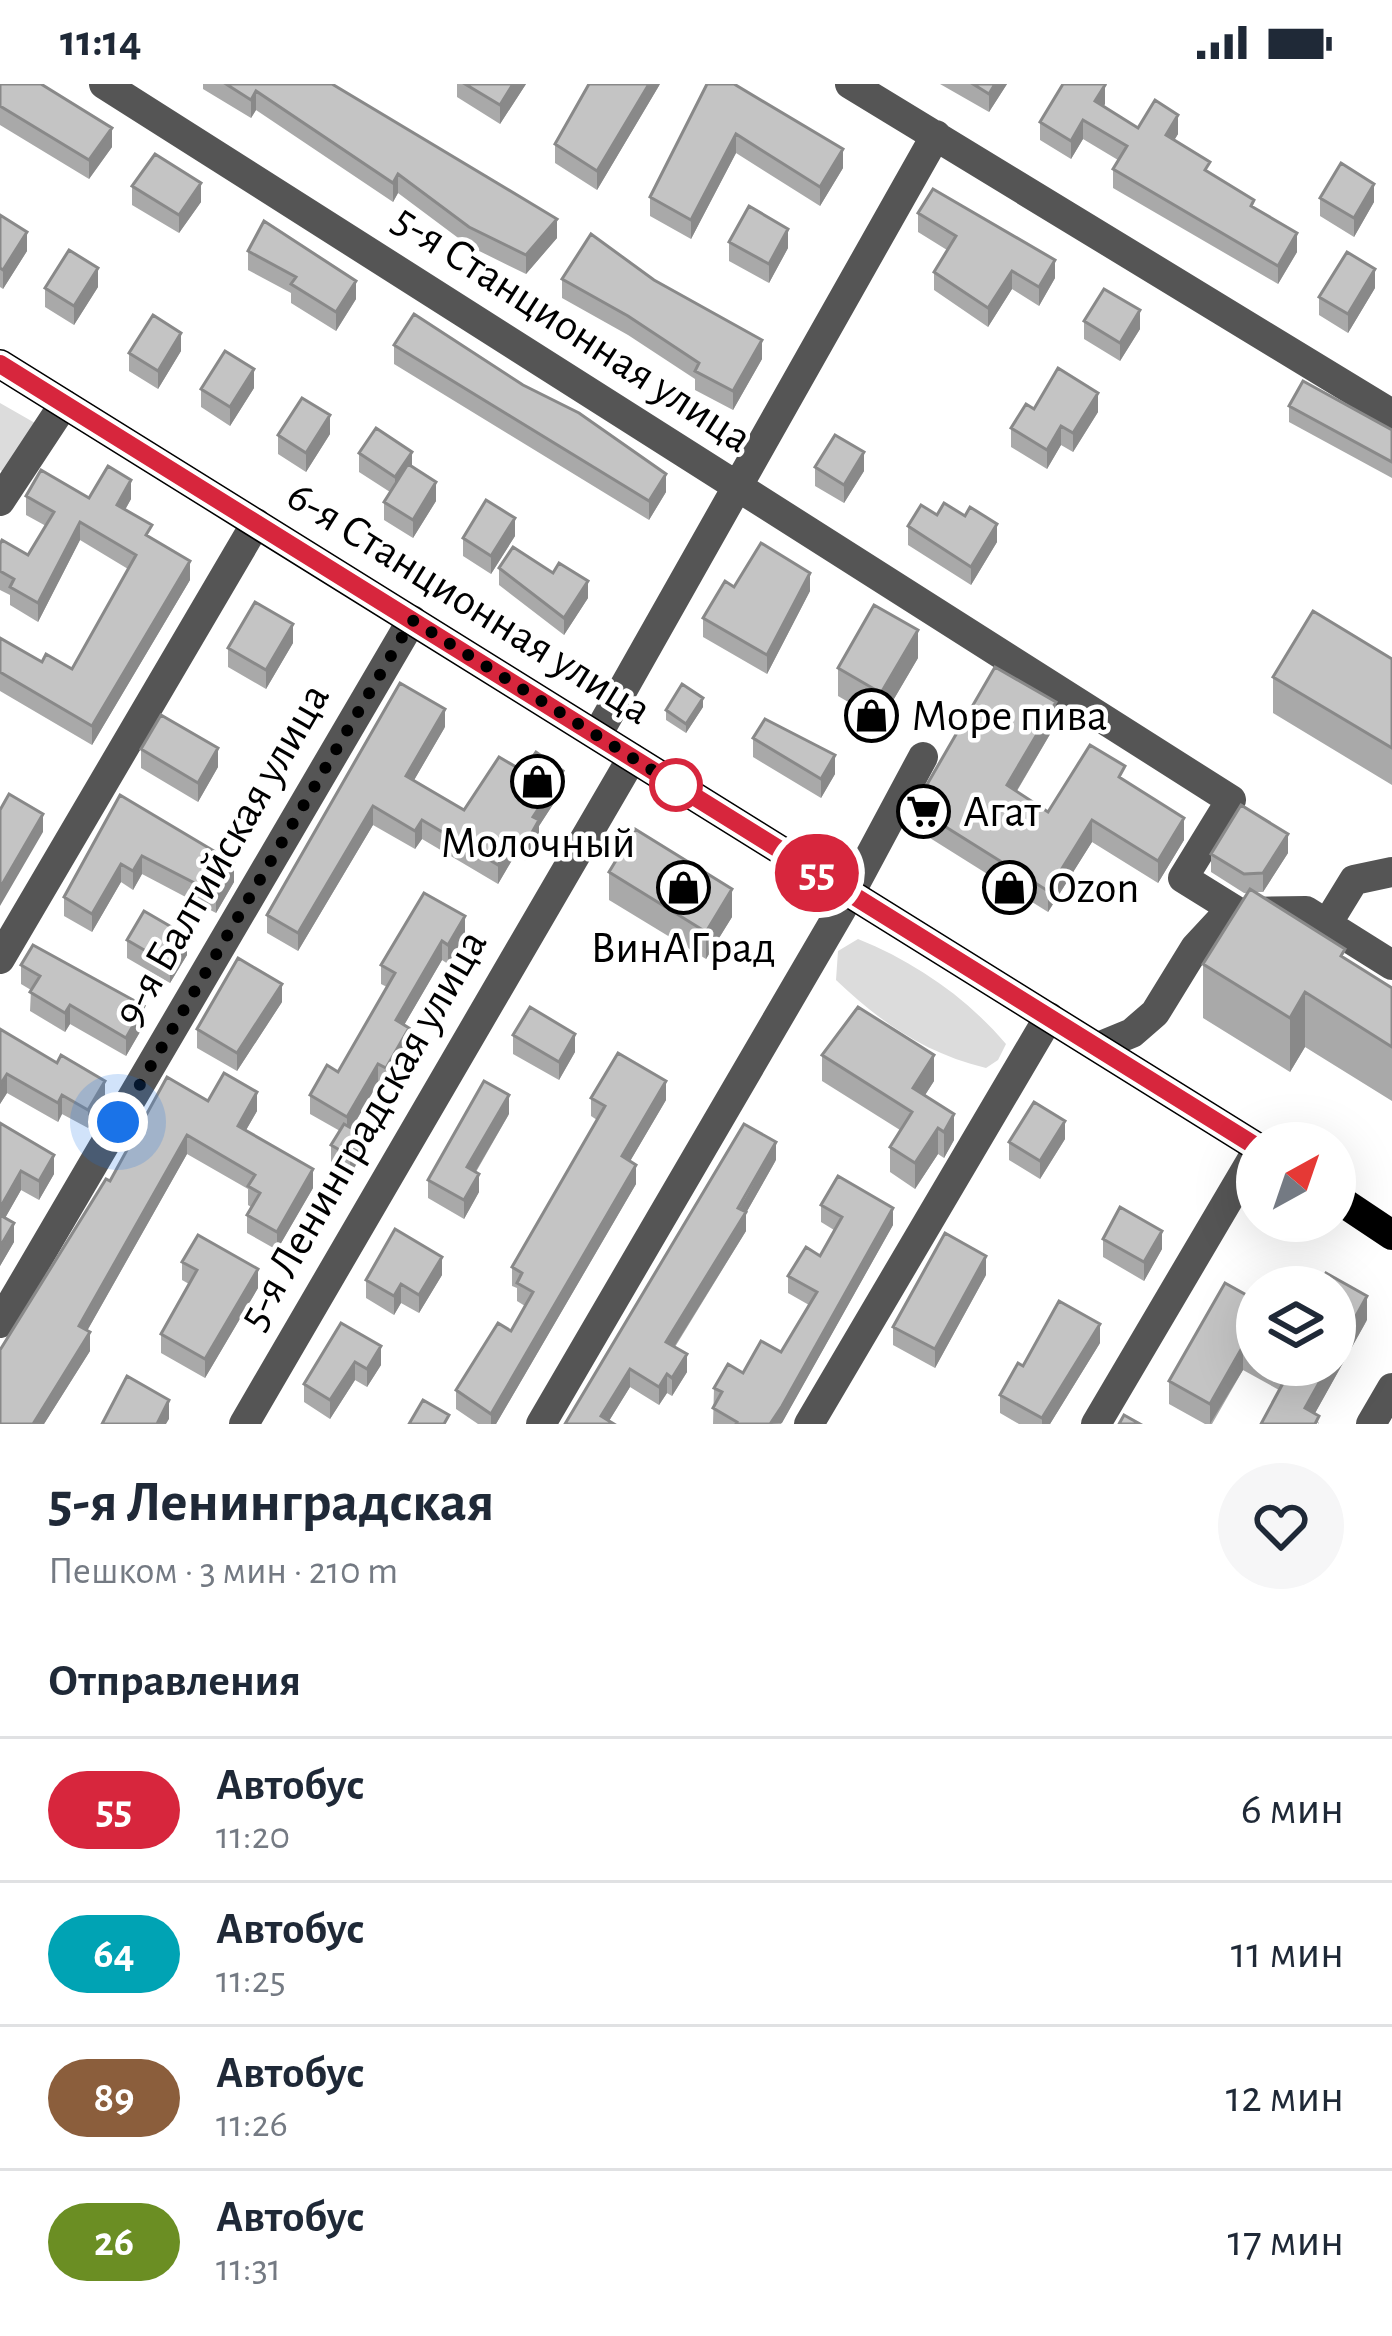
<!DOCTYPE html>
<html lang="ru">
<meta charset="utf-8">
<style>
body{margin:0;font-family:"Alegreya Sans",sans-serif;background:#f6f6f7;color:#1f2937;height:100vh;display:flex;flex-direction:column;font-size:45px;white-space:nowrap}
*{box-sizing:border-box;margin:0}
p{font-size:39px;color:#747a83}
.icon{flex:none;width:66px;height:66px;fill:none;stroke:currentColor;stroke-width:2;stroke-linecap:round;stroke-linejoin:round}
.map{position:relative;height:1340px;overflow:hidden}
.panel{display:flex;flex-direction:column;background:#fff;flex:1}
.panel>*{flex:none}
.badge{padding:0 24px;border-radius:39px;font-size:42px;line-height:78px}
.needle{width:78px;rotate:40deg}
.tools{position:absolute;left:1236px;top:1038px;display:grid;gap:24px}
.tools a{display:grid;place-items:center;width:120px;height:120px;border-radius:50%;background:#fff;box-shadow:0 12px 48px #0002;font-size:60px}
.you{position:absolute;width:60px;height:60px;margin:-30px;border:9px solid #fff;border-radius:50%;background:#1a73e8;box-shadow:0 0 0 18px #1a73e833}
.map>.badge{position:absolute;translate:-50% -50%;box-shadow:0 0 0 6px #fff}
h2{padding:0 48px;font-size:45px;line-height:108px}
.round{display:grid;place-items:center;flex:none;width:126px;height:126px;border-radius:63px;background:#f6f6f7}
.summary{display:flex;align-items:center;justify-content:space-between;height:204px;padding:0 48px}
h1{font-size:57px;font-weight:700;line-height:90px}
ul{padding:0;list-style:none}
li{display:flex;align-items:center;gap:36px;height:144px;padding:0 48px;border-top:3px solid #e0e1e3}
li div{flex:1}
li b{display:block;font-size:45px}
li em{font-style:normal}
li .badge{min-width:132px;font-weight:700;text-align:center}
.status{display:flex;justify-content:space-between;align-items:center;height:84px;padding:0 60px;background:#fff;direction:ltr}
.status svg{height:33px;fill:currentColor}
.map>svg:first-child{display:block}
</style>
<div class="status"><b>11:14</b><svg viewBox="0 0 49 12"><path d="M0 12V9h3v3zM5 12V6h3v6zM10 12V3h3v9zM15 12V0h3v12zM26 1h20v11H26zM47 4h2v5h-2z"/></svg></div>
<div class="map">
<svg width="1392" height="1340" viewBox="0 0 1392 1340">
<rect width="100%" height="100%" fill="#fff"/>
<!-- green -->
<path fill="#dcdcdc" d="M0,319L35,339L5,389L0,386Z
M858,855C915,878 966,913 1006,960L998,976L986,984C925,969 881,939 836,896L838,867Z"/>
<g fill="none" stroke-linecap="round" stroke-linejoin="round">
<!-- minor -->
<path stroke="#555" stroke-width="30" d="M104,0L1231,716L1183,794L1241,830
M850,0L1392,330
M0,417L64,320
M597,651L936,51
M1327,840L1354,796L1392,788
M0,875L256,439
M1098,963L1132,949L1155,929L1195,864L1221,836L1247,828L1306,827L1392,881
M0,1239L412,536
M244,1340L632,674
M541,1340L841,826L923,673
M809,1340L1049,933
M1096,1340L1257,1067
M1371,1340L1392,1304"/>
<!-- major -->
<path stroke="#000" stroke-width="30" d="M0,280L1257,1063
M1335,1113L1392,1151"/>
</g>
<!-- wall -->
<path fill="#a9a9a9" d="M0,0L112,63L89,95L0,41Z
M203,0H332L557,154L526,190L469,162L398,109L393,118L256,26L251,34L203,5Z
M457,0H526L500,40L457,13Z
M660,0L597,106L555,79V60Z
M707,0L843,84L820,122L736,69L691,155L650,132V113Z
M940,0H1007L989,28Z
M1105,20L1103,23L1138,44L1178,50L1174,56L1210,89L1254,124L1297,168L1278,200L1113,104V85L1118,76L1083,55L1071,75L1040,56V38Z
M132,102L201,118L179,149L132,121Z
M1320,114L1374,118L1354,153L1320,132Z
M918,129L1055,194L1039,222L1012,205L988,243L934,206V188L947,166L918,148Z
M0,131L27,167L3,205L0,203Z
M729,158L788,164L769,199L729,177Z
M248,167L356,215L336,247L291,219V209L248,186Z
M562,195L762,275L733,326L695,306V295L628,251L562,214Z
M98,203L74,241L45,223V204Z
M1375,204L1348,249L1319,231V213Z
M1084,237L1140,245L1120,277L1084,255Z
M394,261L523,301L666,408L649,436L394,280Z
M181,267L158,305L129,287V269Z
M254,304L230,342L201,323V305Z
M1289,322L1392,346V394L1289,338Z
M1034,325L1098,328L1073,368L1061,361L1047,385L1011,363V344Z
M330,350L306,388L278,370V351Z
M359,369L412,383L436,417L413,454L384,436V418L390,408L359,388Z
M815,383L864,387L844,419L815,402Z
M26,412L131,415L125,426L190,496L92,661L0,607V554L42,578L72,585L128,485L80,456L38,538L10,521V511L0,506V460L28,471L46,442L26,431Z
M937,431L997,458L971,501L908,461V442Z
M515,452L491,490L463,472V454Z
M499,484L588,514L564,551L499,501Z
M734,503L810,507L767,590L703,553V534Z
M293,559L266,605L228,583V564Z
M918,574L881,637L838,612V584Z
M1392,575V701L1273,629V593Z
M703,623L686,649L666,636V626Z
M1056,640L1017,707L1048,728L1125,698L1184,756L1158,799L1092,758L1048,828L914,744V723Z
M445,643L414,696L464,726L523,687L563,705L539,742V755L526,777L515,771L498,800L422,755L415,765L373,741L298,867L267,849V831Z
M753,654L835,690L821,714L753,673Z
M141,665L218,683L198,718L141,684Z
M120,711L234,798L216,829L142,790L133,806L121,798L92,848L64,832V813Z
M1288,769L1263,808H1255L1345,875L1392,904V1017L1305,963L1290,988L1203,934V880L1247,809H1244L1211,788V770Z
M609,788L732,833L706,875L609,816Z
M424,809L465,851L448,880L442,876L404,941L409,963L386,1003L378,999L352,1044L363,1069L350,1091L331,1080V1061L340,1047L310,1030V1011L338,988L387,903L381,900V881Z
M127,856L187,871L170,899L127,874Z
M21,881L144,941L126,972L70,940L65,948L30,927L31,906L21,900Z
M282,918L237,987L197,964V945Z
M0,945L105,1015L88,1044L62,1030L58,1038L7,1009L0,1020Z
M513,951L575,968L559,996L513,970Z
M822,971L934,997L925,1011L954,1056L944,1074L938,1070L915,1105L890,1088V1063L900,1046L822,997Z
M591,1014L666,1016L630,1077L636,1100L496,1340H478L456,1325V1306L511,1247L525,1222L517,1217V1204L512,1202V1183L597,1036L591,1032Z
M208,1017L257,1027L246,1046L313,1104L277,1166L247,1149V1131L251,1123L248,1121V1105L187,1070L87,1247L90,1267L44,1340L110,1097Z
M509,1030L476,1088L479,1108L464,1135L428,1114V1096Z
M0,1039L54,1090L39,1116L21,1106L5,1134L14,1158L0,1182Z
M1065,1055L1040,1095L1009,1076V1058Z
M776,1076L746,1129V1147L675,1263L687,1288L672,1312L667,1309L659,1321L630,1303L609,1337L565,1340Z
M821,1121L893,1141L781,1340H713L714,1304L781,1268L809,1221L788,1209V1192L820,1172L834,1146L821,1138Z
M1103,1155L1162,1165L1144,1197L1103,1173Z
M182,1178L258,1204L205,1294L161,1269V1250L189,1200L182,1196Z
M442,1191L419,1229L401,1219L394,1231L366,1214V1196Z
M986,1191L935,1284L893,1261V1243Z
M1257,1217V1281H1335L1367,1236L1315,1329L1319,1340L1279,1306L1243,1286L1212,1340H1205L1169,1320V1297Z
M341,1239L381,1281L367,1303L355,1296L330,1335L304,1318V1300Z
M1100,1259L1050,1340H1019L1000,1329V1311L1023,1282Z"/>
<!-- shaded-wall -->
<path fill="#898989" d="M513,0H526L500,40V21Z
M649,0H660L597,106V87Z
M995,0H1007L989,28V10Z
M1105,1V20L1095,36V17Z
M256,7V26L251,34V16Z
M1178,31V50L1166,70V51Z
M1083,36V55L1071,75V57Z
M112,44V63L89,95V76Z
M736,50V69L691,155V136Z
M843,65V84L820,122V103Z
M398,90V109L393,118V99Z
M201,99V118L179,149V131Z
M1374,100V118L1354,153V134Z
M557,135V154L526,190V171Z
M788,145V164L769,199V180Z
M27,148V167L3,205V186Z
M1297,149V168L1278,200V182Z
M1055,176V194L1039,222V203Z
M98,184V203L74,241V222Z
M1375,185V204L1348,249V230Z
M1012,187V205L988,243V224Z
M356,197V215L336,247V228Z
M1140,226V245L1120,277V259Z
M181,249V267L158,305V287Z
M762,256V275L733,326V307Z
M254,285V304L230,342V323Z
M1098,309V328L1073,368V349Z
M330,331V350L306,388V369Z
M1061,342V361L1047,385V366Z
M412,368V386L395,411V393Z
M864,368V387L844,419V401Z
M666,390V408L649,436V417Z
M131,396V415L117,440V421Z
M436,398V417L413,454V436Z
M515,434V452L491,490V472Z
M80,438V456L38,538V519Z
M997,440V458L971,501V483Z
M190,477V496L92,661V642Z
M810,489V507L767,590V571Z
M588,497V514L564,551V534Z
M293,540V559L266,605V586Z
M918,546V574L881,637V609Z
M703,614V623L686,649V640Z
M1056,618V640L1007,723V701Z
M445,625V643L406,710V692Z
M218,664V683L198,718V699Z
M835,671V690L821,714V695Z
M563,687V705L539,742V755L526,777V759L533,733Z
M373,722V741L298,867V849Z
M43,730V748L0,822V804Z
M1184,734V756L1158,799V777Z
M422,736V755L415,765V747Z
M1092,736V758L1048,828V807Z
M1288,750V769L1263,808V789Z
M515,752V771L498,800V781Z
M142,772V790L133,806V787Z
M234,779V798L216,829V810Z
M121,780V798L92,848V830Z
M732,805V833L706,875V848Z
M465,832V851L448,880V861Z
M187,852V871L170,899V881Z
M442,857V876L396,955V936Z
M282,900V918L237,987V969Z
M1305,908V963L1290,988V934Z
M70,921V940L65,948V929Z
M144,922V941L126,972V954Z
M409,944V963L386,1003V984Z
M575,950V968L559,996V978Z
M934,971V997L913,1030V1004Z
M378,980V999L347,1052V1033Z
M7,990V1009L0,1020V1001Z
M105,997V1015L88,1044V1026Z
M666,997V1016L622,1091V1072Z
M257,1008V1027L238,1060V1042Z
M62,1011V1030L58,1038V1019Z
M509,1011V1030L467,1102V1083Z
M954,1030V1056L944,1074V1048Z
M1065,1037V1055L1040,1095V1077Z
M938,1044V1070L915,1105V1079Z
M187,1051V1070L79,1261V1242Z
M363,1051V1069L350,1091V1072Z
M776,1058V1076L746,1129V1147L666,1276V1258Z
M54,1071V1090L39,1116V1097Z
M636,1081V1100L496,1340H491V1330Z
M313,1085V1104L277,1166V1148Z
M21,1087V1106L0,1143V1124Z
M479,1090V1108L464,1135V1116Z
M893,1124V1141L782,1339L770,1340Z
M14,1139V1158L0,1182V1163Z
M1162,1147V1165L1144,1197V1178Z
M986,1172V1191L935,1284V1265Z
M442,1173V1191L419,1229V1211Z
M258,1185V1204L205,1294V1275Z
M401,1200V1219L394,1231V1212Z
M1367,1212V1236L1309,1340L1305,1324L1329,1281H1335V1270Z
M1100,1240V1259L1050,1340H1042V1334Z
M90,1248V1267L44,1340H33Z
M381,1262V1281L367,1303V1285Z
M1243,1262V1286L1210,1340V1320Z
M687,1270V1288L672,1312V1294Z
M355,1278V1296L330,1335V1316Z
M630,1285V1303L607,1340L601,1332Z
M667,1290V1309L659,1321V1303Z
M169,1316V1335L166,1340H157Z"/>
<!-- building -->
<path fill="#c4c4c4" stroke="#898989" stroke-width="3" d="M0,0H41L112,44L89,76L0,22Z
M226,0H332L557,135L526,171L469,143L398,90L393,99L256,7L251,16Z
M465,0H513L500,21Z
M589,0H649L597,87L555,60Z
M707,0H734L843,65L820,103L736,50L691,136L650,113Z
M973,0H995L989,10Z
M1063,0H1103L1105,1L1095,17L1138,44L1155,16L1178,31L1166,51L1210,78L1205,86L1254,116L1251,122L1297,149L1278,182L1113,85L1127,62L1083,36L1071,57L1040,38Z
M155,70L201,99L179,131L132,102Z
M1341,79L1374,100L1354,134L1320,114Z
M933,105L1055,176L1039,203L1012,187L988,224L934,188L956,152L918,129Z
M749,122L788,145L769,180L729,158Z
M0,131L27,148L3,186L0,184Z
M264,137L356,197L336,228L291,200L296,193L248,167Z
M591,150L654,196L762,256L733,307L695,287L699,279L628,232L562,195Z
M69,166L98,184L74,222L45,204Z
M1347,168L1375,185L1348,230L1319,213Z
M1104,205L1140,226L1120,259L1084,237Z
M414,230L523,301L579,329L666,390L649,417L394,261Z
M153,231L181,249L158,287L129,269Z
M225,267L254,285L230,323L201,305Z
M1058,284L1098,309L1073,349L1061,342L1047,366L1011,344L1026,320L1034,325Z
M1303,297L1392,346V378L1289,322Z
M302,314L330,331L306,369L278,351Z
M376,344L412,368L395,393L359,369Z
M835,351L864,368L844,401L815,383Z
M408,380L436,398L413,436L384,418Z
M108,382L131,396L117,421L152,441L146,451L190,477L92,642L0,588V554L42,578L46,570L72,585L136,471L80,438L38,519L10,503L14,495L0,487V460L2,456L28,471L54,428L26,412L41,386L89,414Z
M486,416L515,434L491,472L463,454Z
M944,419L965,432L970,423L997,440L971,483L908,442L921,421L937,431Z
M761,459L810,489L767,571L703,534L725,497L734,503Z
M513,463L553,489L559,479L588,497L564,534L499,484Z
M255,518L293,540L266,586L228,564Z
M874,521L918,546L881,609L838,584Z
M1313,527L1392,575V664L1273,593Z
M995,583L1056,618L1007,701L1048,728L1090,661L1125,682L1119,693L1184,734L1158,777L1092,736L1048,807L914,723Z
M400,599L445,625L406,692L464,726L499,673L523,687L536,668L563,687L533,733L539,736L526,759L515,752L498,781L422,736L415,747L373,722L298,849L267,831Z
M682,600L703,614L686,640L666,626Z
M161,631L218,664L198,699L141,665Z
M765,635L835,671L821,695L753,654Z
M9,710L43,730L0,804V726Z
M120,711L234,779L216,810L142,772L133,787L121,780L92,830L64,813Z
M1241,721L1288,750L1263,789L1244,790L1211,770Z
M635,745L732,805L706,848L609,788Z
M1250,805L1345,865L1341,872L1392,904V963L1305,908L1290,934L1203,880Z
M424,809L465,832L448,861L442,857L396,936L409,944L386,984L378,980L347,1033L310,1011L327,981L338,988L395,889L381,881Z
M144,827L187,852L170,881L127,856Z
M33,861L144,922L126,954L70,921L65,929L30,908L40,892L21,881Z
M238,874L282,900L237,969L197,945Z
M530,923L575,950L559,978L513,951Z
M858,923L934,971L913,1004L954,1030L944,1048L938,1044L915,1079L890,1063L912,1028L822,971Z
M0,945L57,979L61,971L105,997L88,1026L62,1011L58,1019L7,990L0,1001Z
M618,969L666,997L622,1072L636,1081L491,1330L456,1306L498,1239L511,1247L533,1208L517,1199L522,1189L512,1183L605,1022L591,1014Z
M224,989L257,1008L238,1042L313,1085L277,1148L247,1131L260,1109L248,1102L255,1091L187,1051L79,1242L90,1248L33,1340H0V1266L106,1095L110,1097L167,993L208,1017Z
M484,997L509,1011L467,1083L479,1090L464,1116L428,1096Z
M1034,1018L1065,1037L1040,1077L1009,1058Z
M0,1039L54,1071L39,1097L21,1087L0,1124Z
M344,1040L363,1051L350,1072L331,1061Z
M744,1040L776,1058L738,1124L746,1128L666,1258L687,1270L672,1294L667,1290L659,1303L630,1285L601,1332L614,1340H565Z
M838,1092L893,1124L782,1322L770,1340H736L737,1338L713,1324L722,1308L714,1304L728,1280L743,1289L761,1257L781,1268L817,1208L788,1192L806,1163L820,1172L842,1133L821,1121Z
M1120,1123L1162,1147L1144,1178L1103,1155Z
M0,1131L14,1139L0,1163Z
M395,1145L442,1173L419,1211L401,1200L394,1212L366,1196Z
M945,1149L986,1172L935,1265L893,1243Z
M198,1151L258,1185L205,1275L161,1250L197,1186L182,1178Z
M1326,1189L1367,1212L1335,1270V1203H1318Z
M1225,1199L1257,1217V1270L1243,1262L1210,1320L1169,1297Z
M1059,1217L1100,1240L1042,1334L1000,1311L1018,1279L1023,1282Z
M341,1239L381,1262L367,1285L355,1278L330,1316L304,1300Z
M1276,1281H1329L1305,1324L1319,1332L1315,1340H1261L1289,1288Z
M127,1292L169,1316L157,1340H102Z
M423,1316L449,1331L444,1340H409Z
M1124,1331L1140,1340H1119Z"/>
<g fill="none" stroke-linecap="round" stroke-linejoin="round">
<defs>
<path id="line" d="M0,280L1257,1063"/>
</defs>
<!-- line casing -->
<use href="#line" stroke="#fff" stroke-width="27"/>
<!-- line -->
<use href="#line" stroke="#d7263d" stroke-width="18"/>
<!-- walk -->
<path stroke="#000" stroke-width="12" stroke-dasharray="0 21.6" d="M118,1038L412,536L676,701"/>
</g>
<!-- icons -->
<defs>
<symbol id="shop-ring" viewBox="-11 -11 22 22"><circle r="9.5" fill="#fff" stroke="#000" stroke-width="1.5"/><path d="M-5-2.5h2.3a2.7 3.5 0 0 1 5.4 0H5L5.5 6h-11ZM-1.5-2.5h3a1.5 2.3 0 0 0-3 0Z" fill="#000"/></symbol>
<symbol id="supermarket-ring" viewBox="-11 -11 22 22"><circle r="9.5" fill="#fff" stroke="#000" stroke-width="1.5"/><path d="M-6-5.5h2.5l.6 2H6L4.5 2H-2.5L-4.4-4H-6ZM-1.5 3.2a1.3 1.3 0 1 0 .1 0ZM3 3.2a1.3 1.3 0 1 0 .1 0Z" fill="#000"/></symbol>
</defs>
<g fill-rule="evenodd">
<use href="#shop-ring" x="842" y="602" width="59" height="59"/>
<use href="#shop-ring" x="508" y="668" width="59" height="59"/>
<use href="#supermarket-ring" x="894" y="698" width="59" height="59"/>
<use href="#shop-ring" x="654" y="774" width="59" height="59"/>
<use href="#shop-ring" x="980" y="774" width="59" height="59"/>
</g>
<!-- markers -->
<circle fill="#fff" stroke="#d7263d" stroke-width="6" cx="676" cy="701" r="24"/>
<g text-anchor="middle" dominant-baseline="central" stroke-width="9" stroke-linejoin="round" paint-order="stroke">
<!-- street labels -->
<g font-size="45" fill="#000" stroke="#fff">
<text transform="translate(572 245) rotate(33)">5-я Станционная улица</text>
<text transform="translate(469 519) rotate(32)">6-я Станционная улица</text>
<text transform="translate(222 771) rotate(-60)">9-я Балтийская улица</text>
<text transform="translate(363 1046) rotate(-60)">5-я Ленинградская улица</text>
</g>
<!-- poi labels -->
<g font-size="45" fill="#000" stroke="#fff" text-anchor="start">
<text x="911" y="632">Море пива</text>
<text x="963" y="728">Агат</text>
<text x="538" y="759" text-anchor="middle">Молочный</text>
<text x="1048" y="804">Ozon</text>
<text x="683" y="864" text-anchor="middle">ВинАГрад</text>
</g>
</g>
</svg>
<div class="tools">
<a><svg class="needle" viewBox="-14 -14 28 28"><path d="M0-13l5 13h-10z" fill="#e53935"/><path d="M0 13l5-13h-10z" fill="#747a83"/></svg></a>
<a><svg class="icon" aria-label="layers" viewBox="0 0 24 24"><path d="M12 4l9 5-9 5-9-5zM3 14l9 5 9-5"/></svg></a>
</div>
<div class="you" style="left:118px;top:1038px"></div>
<b class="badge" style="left:817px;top:789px;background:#d7263d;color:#fff">55</b>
</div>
<section class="panel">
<div class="summary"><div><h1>5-я Ленинградская</h1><p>Пешком · 3 мин · 210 m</p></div><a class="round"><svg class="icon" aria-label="heart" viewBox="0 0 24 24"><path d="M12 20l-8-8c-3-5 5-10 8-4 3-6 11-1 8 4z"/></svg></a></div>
<h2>Отправления</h2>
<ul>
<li><span class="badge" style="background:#d7263d;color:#fff">55</span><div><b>Автобус</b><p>11:20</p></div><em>6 мин</em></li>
<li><span class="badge" style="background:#00a3b4;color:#fff">64</span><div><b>Автобус</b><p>11:25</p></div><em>11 мин</em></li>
<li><span class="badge" style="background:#8b5e3c;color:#fff">89</span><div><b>Автобус</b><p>11:26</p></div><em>12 мин</em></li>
<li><span class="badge" style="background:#6b8e23;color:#fff">26</span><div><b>Автобус</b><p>11:31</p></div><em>17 мин</em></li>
</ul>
</section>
